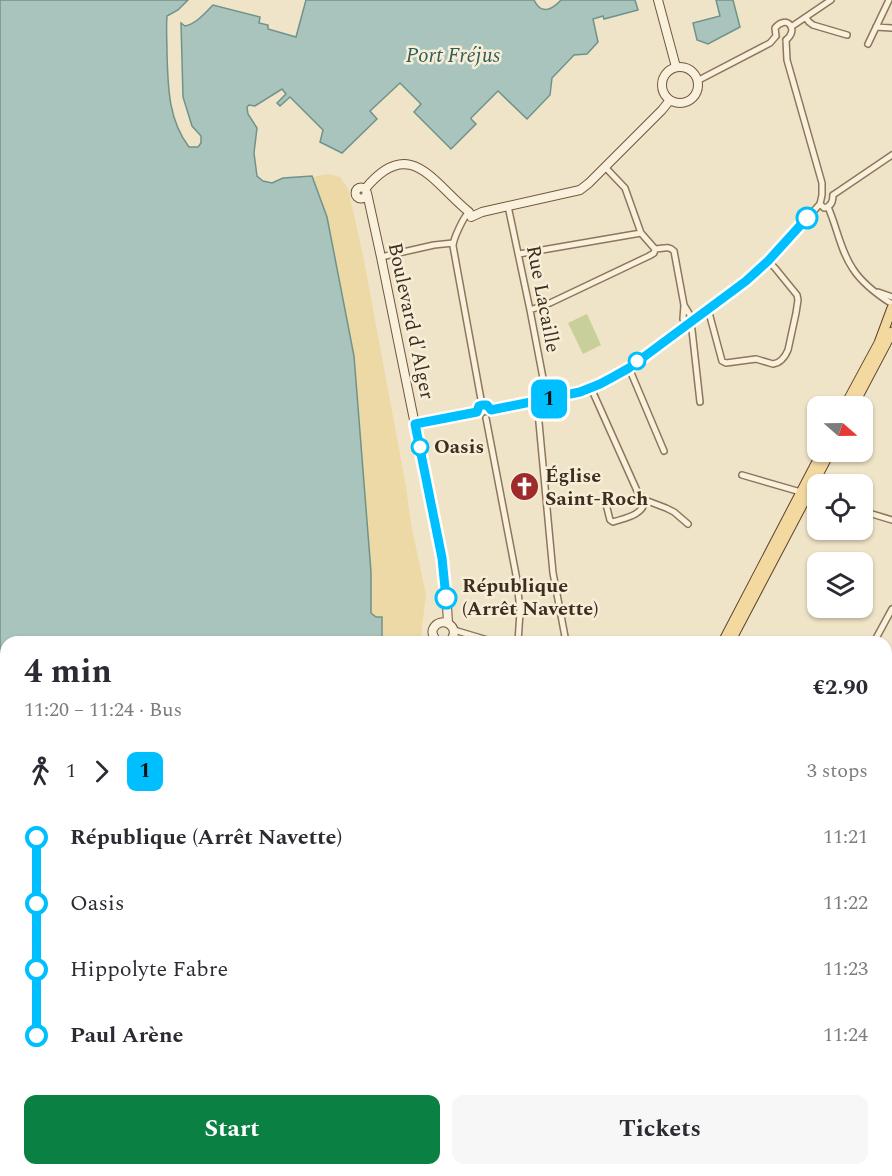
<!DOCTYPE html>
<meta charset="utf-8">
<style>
body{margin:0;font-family:Spectral,serif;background:#f7f7f7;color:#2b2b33;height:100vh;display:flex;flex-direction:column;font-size:22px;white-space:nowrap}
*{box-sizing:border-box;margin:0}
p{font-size:20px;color:#7c7c81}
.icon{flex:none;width:33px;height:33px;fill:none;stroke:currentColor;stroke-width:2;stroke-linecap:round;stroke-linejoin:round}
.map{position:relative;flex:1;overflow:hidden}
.details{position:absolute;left:0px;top:636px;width:892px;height:540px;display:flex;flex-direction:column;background:#fff;border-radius:18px 18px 0 0;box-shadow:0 2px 4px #0004}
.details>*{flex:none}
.badge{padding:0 12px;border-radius:9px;font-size:21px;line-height:39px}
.needle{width:39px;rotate:110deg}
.buttons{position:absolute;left:807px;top:396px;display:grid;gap:12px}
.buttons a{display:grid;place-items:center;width:66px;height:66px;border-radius:12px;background:#fff;box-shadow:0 2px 4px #0004;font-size:30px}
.map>.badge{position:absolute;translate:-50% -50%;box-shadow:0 0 0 3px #fff}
.legs{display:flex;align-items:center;gap:9px;height:66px;padding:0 24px;font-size:20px}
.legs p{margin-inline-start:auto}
.head{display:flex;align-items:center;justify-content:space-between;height:102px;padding:0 24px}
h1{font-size:33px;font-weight:700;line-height:45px}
.button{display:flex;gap:12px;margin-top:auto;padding:12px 24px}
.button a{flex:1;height:69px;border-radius:12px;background:#0b8043;color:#fff;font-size:24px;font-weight:700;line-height:69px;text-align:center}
.button a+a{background:#f7f7f7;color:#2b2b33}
ul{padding:0 24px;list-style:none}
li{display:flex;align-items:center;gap:21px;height:66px;font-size:22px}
li i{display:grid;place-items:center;width:9px;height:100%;margin:0 8px;background:currentColor}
li i::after{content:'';width:15px;height:15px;margin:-8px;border:4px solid;border-radius:50%;background:#fff}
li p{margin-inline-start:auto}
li:first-child i{background:linear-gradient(#0000 50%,currentColor 0)}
li:last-child i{background:linear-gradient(currentColor 50%,#0000 0)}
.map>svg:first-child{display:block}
</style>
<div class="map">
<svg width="892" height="1176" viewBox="0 0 892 1176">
<rect width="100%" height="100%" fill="#f0e4c8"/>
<!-- green -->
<path fill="#c9cf9b" d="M587,314L601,345L583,354L568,323Z"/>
<!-- sand -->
<path fill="#ecd9a5" d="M328,174L340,177L348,189L363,255L406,487L411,524L426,595L422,627L421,642H382V617H376L371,613V572L354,356L327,217L312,177Z"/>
<!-- water -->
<path fill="#a9c4bc" stroke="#6f938a" stroke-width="1.5" d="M0,0H188L178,10L167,16C166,28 167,41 167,53C168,86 168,120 189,147H198L201,143V136L192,126L183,97L181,23L185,26C196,24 205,13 213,5L260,17L259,23L268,25V29L296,37L306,0H534C541,15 552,10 561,0H635L638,10L604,19L603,16L593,19L598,42L587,54L574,55L552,78L550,95L527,119L498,91L471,118V119L476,124L451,149L414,112L421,104L400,83L370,111L377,119L342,153L320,142L323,130L290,97L280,106L277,103L286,94L282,89L255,106L249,105L247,107L248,114L257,128L254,153L257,176L263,181L272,183L283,178L312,176L327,217L354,356L371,572V613L376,617H382V642H6V1151L3,1152L0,1158Z
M716,0H733L740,27L708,44L697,40L693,23L720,16Z
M135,1170H287L283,1176H132Z"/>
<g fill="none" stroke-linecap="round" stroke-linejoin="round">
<!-- ferry -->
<path stroke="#2f5d5a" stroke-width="1.5" stroke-dasharray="8 6" stroke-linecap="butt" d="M0,790L6,796
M0,817H6"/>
<defs>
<path id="street" d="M806,18L809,22L813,25L847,35
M791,27L831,0
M876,27L892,28
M776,36L775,28C786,14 800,29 786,40
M786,40L787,60L822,183V195L820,204
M868,44L889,0
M697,81L770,43L776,36
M605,167L625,188L641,233L655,249
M833,195L892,155
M820,204L824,208C831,207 833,201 833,195
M508,206L530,310L547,399
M828,207C837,227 840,250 853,269C862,283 878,295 892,304
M469,212C464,216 453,239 453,246L482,405
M519,254L641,233
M381,257L434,245L453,243
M878,292L892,297
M684,305L693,320
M708,309L722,361L726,363L756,359L773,364C781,363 785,357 788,350L796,313L798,300L797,295L775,268L768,261
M530,310L550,303L649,256L654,253L655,249C663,249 668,245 674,251L684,305L683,319L685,325
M690,322L692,330L700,402
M629,368L664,451
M591,388L638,493L645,500L666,508L674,512L688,524
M537,401L553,573L566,642
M491,410L580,392L600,384L629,368L745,281L768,261L820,204
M486,418L517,580L520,612L518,642
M415,424L477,412
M742,475L818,497
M606,504L610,520L613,522C625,518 644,515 645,500
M862,511L892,520
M454,630L494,642
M453,637L478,642
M874,642L892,609
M886,1095L892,1098
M886,1146L892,1135
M394,1170L399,1176
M450,1170L460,1176
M795,1170L804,1176
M128,1176L131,1170
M336,1176V1170
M487,1176V1170
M869,1176L873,1170"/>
<path id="secondary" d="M658,0L676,67
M662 85a18 18 0 1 1 36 0a18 18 0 1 1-36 0Z
M355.5 193a5.5 5.5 0 1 1 11 0a5.5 5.5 0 1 1-11 0Z
M365,189C410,134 433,183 469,212L471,217L482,212L580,190L589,183L662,110L670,100
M367,193L381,257L442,558L446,588L448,623
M438,642C434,638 431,634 433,629C440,614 464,627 449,642
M886,1018L892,1011
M555,1170L561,1176
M649,1170L657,1176
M614,1176L628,1170
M760,1176L763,1170
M766,1176L770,1170"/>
<path id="primary" d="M845,406L879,343L892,308
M853,406L892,332
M723,642L822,452
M730,642L830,452
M297,1176L300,1170"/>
</defs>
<!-- street casing -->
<use href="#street" stroke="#8d765c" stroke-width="8"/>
<!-- secondary casing -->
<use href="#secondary" stroke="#6f573f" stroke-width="10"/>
<!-- primary casing -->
<use href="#primary" stroke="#5b4430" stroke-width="11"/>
<!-- street -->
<use href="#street" stroke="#faf1dc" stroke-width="5"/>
<!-- secondary -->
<use href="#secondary" stroke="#faf1dc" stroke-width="8"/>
<!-- primary -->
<use href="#primary" stroke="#f3d9a0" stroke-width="9"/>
<!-- rail -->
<path stroke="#3d2e20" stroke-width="1.5" stroke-dasharray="10 10" stroke-linecap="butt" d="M886,745L892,735
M886,760L892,750
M529,1176L537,1170"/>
</g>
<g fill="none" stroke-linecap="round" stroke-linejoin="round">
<defs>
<path id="line-1" d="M446,598L442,558L415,424L477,412L479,406L482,405H487L491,410L580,392L600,384L613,377L629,368L746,281L768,261L807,218"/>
</defs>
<!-- line-1 casing -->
<use href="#line-1" stroke="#fff" stroke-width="14"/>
<!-- line-1 -->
<use href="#line-1" stroke="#00bfff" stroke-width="9"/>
</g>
<!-- icons -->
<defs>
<symbol id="church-disc" viewBox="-11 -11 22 22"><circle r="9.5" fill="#9e2a2b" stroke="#f7eed8"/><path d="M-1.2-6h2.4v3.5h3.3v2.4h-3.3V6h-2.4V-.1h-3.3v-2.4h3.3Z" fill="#fff"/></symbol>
</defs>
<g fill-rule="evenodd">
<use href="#church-disc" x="508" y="470" width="33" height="33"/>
</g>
<!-- markers -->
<g fill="#fff" stroke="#00bfff" stroke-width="3">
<circle cx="807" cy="218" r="10"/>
<circle cx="637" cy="361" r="8"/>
<circle cx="420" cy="447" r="8"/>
<circle cx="446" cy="598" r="10"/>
</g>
<g text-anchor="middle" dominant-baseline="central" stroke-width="5" stroke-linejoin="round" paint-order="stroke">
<!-- street labels -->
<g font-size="20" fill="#3d2e20" stroke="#f7eed8">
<text transform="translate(543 299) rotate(79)">Rue Lacaille</text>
<text transform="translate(411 321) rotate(78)">Boulevard d'Alger</text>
</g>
<!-- stop labels -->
<g font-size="20" font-weight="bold" fill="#3d2e20" stroke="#f7eed8" text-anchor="start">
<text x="434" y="447">Oasis</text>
<text x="462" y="586">République<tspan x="462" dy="23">(Arrêt Navette)</tspan></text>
</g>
<!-- poi labels -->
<g font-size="20" font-weight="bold" fill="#3d2e20" stroke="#f7eed8" text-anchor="start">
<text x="545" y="476">Église<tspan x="545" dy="23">Saint-Roch</tspan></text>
</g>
<!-- water labels -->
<g font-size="21" font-style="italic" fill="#2f5d5a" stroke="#f7eed8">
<text x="453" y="56">Port Fréjus</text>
</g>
</g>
</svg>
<div class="buttons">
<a><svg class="needle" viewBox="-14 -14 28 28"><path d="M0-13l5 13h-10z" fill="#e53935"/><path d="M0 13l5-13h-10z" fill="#7c7c81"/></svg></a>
<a><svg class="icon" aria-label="locate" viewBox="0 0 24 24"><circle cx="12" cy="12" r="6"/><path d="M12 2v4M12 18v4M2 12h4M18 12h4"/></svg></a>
<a><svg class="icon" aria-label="layers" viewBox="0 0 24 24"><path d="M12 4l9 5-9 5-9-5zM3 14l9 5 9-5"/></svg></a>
</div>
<b class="badge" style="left:549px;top:399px;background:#00bfff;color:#111">1</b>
<section class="details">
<div class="head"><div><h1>4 min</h1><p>11:20 – 11:24 · Bus</p></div><b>€2.90</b></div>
<div class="legs"><svg class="icon" aria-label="walk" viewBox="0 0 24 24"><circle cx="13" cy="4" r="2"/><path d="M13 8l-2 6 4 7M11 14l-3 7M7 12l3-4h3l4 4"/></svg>1<svg class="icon" aria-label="forward" viewBox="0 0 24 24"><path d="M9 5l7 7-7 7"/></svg><b class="badge" style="background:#00bfff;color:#111">1</b><p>3 stops</p></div>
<ul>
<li><i style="color:#00bfff"></i><b>République (Arrêt Navette)</b><p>11:21</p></li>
<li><i style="color:#00bfff"></i><span>Oasis</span><p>11:22</p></li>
<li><i style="color:#00bfff"></i><span>Hippolyte Fabre</span><p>11:23</p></li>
<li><i style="color:#00bfff"></i><b>Paul Arène</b><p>11:24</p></li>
</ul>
<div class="button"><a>Start</a><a>Tickets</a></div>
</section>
</div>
